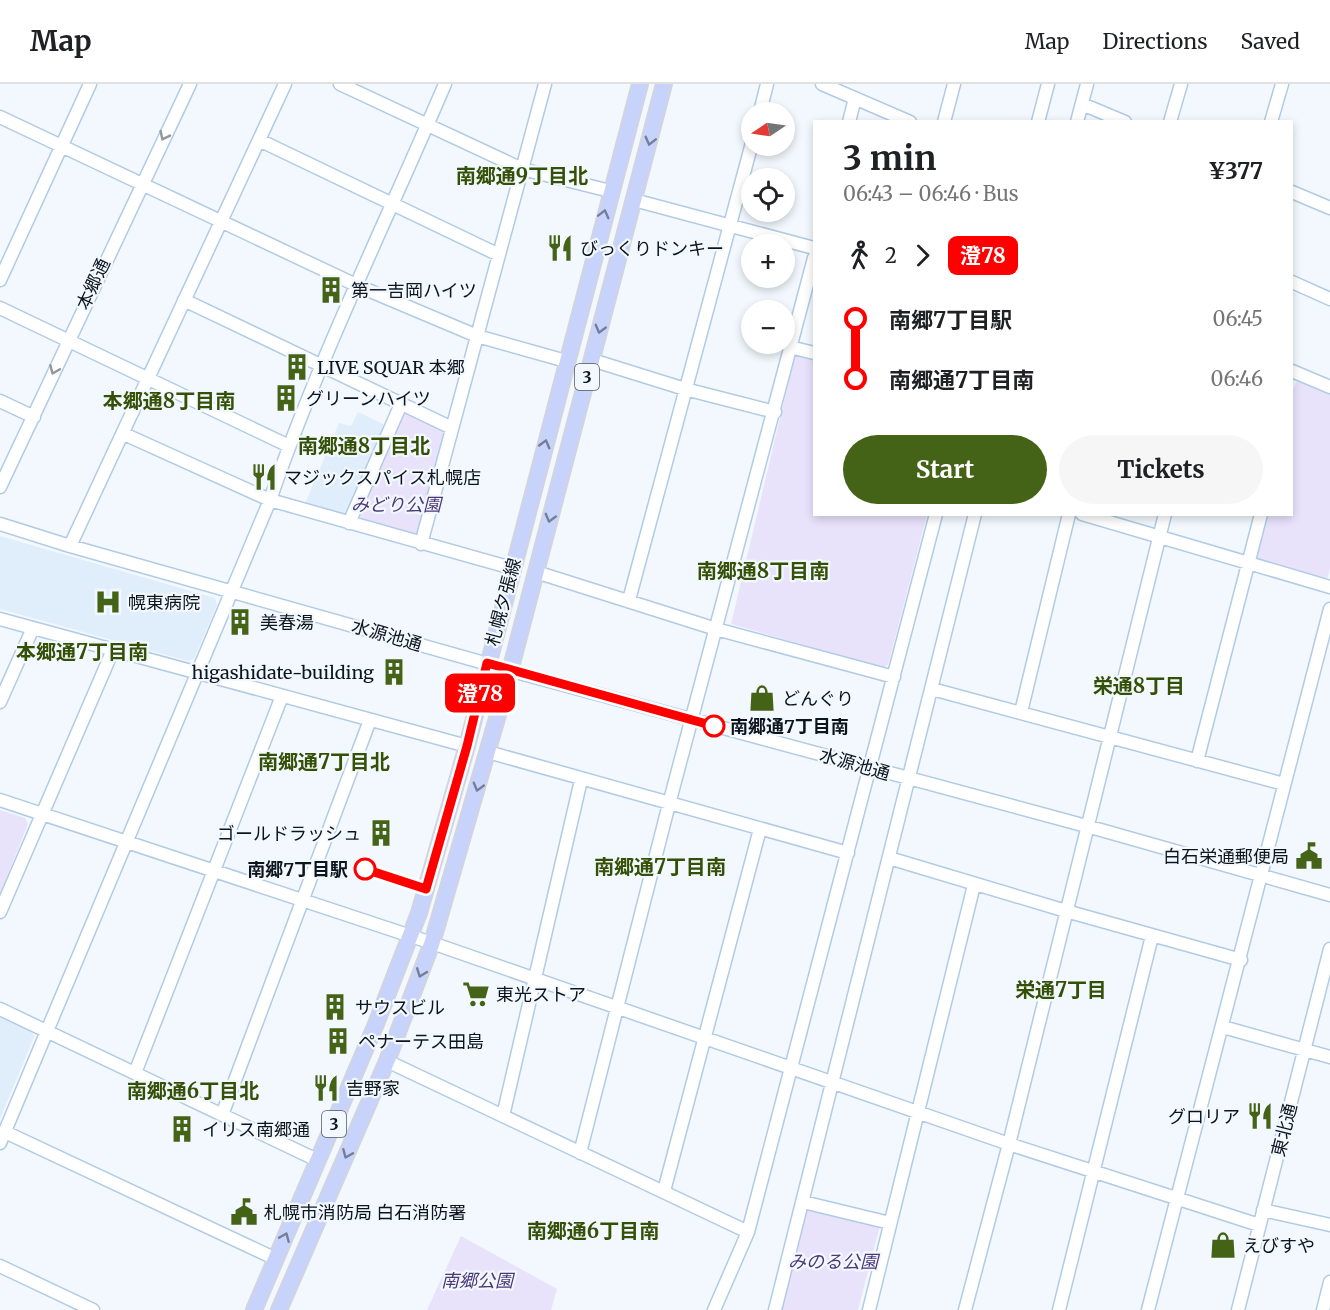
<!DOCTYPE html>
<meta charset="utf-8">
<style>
body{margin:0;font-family:Merriweather,"Noto Sans JP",serif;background:#f6f6f6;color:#202124;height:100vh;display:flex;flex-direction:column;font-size:22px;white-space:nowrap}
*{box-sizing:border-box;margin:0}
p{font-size:20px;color:#757577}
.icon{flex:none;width:33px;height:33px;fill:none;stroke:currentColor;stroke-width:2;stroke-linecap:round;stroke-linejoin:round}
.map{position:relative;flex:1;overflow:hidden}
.side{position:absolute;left:813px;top:36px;width:480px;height:396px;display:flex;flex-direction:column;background:#fff;border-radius:0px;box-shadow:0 3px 9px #0003}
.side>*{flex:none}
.badge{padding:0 12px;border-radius:9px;font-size:21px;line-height:39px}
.needle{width:39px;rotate:257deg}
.tools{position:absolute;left:741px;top:18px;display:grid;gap:12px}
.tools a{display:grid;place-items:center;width:54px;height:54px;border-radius:50%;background:#fff;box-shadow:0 3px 9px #0003;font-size:30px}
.map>.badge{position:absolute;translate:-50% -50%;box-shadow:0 0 0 3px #fff}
.legs{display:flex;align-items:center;gap:9px;height:66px;padding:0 30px;font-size:20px}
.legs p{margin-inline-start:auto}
.summary{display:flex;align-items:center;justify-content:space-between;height:102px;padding:0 30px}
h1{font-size:33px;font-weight:700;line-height:45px}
.action{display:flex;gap:12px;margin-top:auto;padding:12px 30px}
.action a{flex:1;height:69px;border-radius:36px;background:#456317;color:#fff;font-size:24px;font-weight:700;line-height:69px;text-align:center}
.action a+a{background:#f6f6f6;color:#202124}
ul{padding:0 30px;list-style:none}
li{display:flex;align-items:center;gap:21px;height:60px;font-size:22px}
li i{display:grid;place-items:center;width:9px;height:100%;margin:0 8px;background:currentColor}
li i::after{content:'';width:15px;height:15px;margin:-8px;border:4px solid;border-radius:50%;background:#fff}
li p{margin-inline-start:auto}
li:first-child i{background:linear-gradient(#0000 50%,currentColor 0)}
li:last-child i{background:linear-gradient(currentColor 50%,#0000 0)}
header{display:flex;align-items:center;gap:36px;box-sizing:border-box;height:84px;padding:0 30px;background:#fff;border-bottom:2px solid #e0e0e0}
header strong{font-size:28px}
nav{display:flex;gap:33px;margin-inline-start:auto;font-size:21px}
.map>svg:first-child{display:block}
</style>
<header>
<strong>Map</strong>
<nav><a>Map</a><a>Directions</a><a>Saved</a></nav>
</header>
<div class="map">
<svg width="1330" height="1226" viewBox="0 0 1330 1226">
<rect width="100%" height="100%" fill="#f2f8fd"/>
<!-- built -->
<path fill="#e0edfa" d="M358,328L389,343L349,431L305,420L339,339L351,342Z
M0,452L215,514L217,521L194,575L188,577L0,525Z
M0,931L31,946L34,953L0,1035Z"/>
<!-- green -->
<path fill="#e8e3fb" d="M795,271L814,276V430L927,431L888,581L882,584L731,540Z
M1297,297L1330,311V484L1327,496L1259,475L1256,472L1265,431L1292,430V308Z
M407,330L443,346L444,352L417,449L410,454L357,437L402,331Z
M0,726L25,734L28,740L0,810Z
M808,1125L880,1142L858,1226H782Z
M461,1152L557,1205L551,1226H427Z"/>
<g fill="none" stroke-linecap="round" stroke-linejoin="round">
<defs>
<path id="minor" d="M340,0L522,85L610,107
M822,0L910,38
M1082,20L1125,38
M760,28L767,0
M0,33L356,201L477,252L566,277
M849,38L855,14
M944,38L954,0
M1038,38L1048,0
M1077,38L1087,0
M1170,38L1181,0
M1271,38L1282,0
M259,56L499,171
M1292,108L1330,124
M634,116L814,164
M0,196L90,0
M1292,198L1330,215
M184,216L452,344
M0,224L289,362
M790,263L814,269
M592,276L685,305L775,328
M1292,287L1330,303
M0,317L34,333
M124,350L270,416L512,484
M0,403L190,0
M1082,430L1330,503
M349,439L401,320
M0,440L70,462L527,591L1101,746L1330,811
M421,460L545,0
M70,462L285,0
M536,488L716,545L894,593
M629,516L752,59
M0,535L467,662
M932,605L1284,700
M0,618L33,544
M1021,628L1069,430
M488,668L848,769
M1197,677L1261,430
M0,716L432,859L1009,1060L1259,1141
M889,774L1066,827L1241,876
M0,828L113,566
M0,925L317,1076
M1223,943L1330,973
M387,977L748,1148
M135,989L282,612
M222,1031L370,636
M503,1032L581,696
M5,1048L276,1175
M0,1059L270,416C319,274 386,138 445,0
M580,1069L669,720L814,174
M664,1107L760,745
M803,1118L890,1139
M1263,1126L1330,1141
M0,1182L93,1226
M714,1226L748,1148L936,430
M775,1226L975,430
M869,1226L974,801
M965,1226L1009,1060L1165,430
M1059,1226L1152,852
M1148,1226L1330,525
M1238,1226L1330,865
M1323,1226L1330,1198"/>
<path id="major" d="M254,1226L376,940L419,829L467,662L640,0
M279,1226L387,977L432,859L504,610L664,0"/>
</defs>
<!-- minor casing -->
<use href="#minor" stroke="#b1cbe5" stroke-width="15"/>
<!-- major casing -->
<use href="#major" stroke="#d3d5d6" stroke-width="18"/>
<!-- minor -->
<use href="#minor" stroke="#fff" stroke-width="12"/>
<!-- major -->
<use href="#major" stroke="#c8d3fb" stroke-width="15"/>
</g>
<!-- one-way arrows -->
<defs><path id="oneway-chevron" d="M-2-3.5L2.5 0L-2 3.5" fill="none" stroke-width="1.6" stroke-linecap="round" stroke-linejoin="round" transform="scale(1.5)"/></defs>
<g stroke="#92969a">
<use href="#oneway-chevron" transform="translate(164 52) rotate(116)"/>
<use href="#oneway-chevron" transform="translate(54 286) rotate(113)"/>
</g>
<g stroke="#737e98">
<use href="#oneway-chevron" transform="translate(650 57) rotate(104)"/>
<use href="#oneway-chevron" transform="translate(604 130) rotate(-76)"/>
<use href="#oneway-chevron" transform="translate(600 245) rotate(105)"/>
<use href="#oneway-chevron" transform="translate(545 360) rotate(-75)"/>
<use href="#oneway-chevron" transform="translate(550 434) rotate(105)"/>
<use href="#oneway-chevron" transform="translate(478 703) rotate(106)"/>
<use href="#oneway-chevron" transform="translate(421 889) rotate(111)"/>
<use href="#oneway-chevron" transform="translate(347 1070) rotate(113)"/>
<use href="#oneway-chevron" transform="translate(285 1153) rotate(-67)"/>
</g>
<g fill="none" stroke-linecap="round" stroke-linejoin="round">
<defs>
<path id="line-1" d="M365,785L426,805L467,662L487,579L714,642"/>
</defs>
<!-- line-1 casing -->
<use href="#line-1" stroke="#fff" stroke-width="14"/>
<!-- line-1 -->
<use href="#line-1" stroke="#f00" stroke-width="9"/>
</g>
<!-- icons -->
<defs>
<symbol id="restaurant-bare" viewBox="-9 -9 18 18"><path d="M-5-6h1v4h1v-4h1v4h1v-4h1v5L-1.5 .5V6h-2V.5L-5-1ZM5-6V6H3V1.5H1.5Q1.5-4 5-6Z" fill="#456317" stroke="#f2f8fd" stroke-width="2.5" paint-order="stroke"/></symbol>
<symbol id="building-bare" viewBox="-9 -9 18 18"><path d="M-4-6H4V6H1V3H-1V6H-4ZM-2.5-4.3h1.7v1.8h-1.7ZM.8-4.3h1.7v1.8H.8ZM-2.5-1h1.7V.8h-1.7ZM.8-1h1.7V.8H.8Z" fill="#456317" stroke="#f2f8fd" stroke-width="2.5" paint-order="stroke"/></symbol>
<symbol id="hospital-bare" viewBox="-9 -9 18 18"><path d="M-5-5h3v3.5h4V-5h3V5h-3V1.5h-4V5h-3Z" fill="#456317" stroke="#f2f8fd" stroke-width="2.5" paint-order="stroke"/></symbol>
<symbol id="shop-bare" viewBox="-9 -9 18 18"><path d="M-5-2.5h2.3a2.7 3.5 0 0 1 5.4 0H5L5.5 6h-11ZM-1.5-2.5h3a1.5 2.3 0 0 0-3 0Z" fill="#456317" stroke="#f2f8fd" stroke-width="2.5" paint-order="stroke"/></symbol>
<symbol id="civic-bare" viewBox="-9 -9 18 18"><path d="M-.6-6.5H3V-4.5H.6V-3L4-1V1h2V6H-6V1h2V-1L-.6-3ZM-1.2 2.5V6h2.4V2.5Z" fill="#456317" stroke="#f2f8fd" stroke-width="2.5" paint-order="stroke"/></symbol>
<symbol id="supermarket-bare" viewBox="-9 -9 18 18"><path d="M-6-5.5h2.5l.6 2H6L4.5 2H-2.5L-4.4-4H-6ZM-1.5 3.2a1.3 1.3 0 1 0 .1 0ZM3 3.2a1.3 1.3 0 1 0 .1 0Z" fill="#456317" stroke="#f2f8fd" stroke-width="2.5" paint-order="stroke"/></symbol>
</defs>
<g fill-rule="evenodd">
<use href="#restaurant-bare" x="541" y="145" width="38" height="38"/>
<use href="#building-bare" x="312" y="187" width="38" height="38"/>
<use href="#building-bare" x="278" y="264" width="38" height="38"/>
<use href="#building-bare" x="267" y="295" width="38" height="38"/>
<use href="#restaurant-bare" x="245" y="374" width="38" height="38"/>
<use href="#hospital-bare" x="89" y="499" width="38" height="38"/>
<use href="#building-bare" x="221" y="519" width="38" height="38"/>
<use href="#building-bare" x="375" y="569" width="38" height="38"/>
<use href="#shop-bare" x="743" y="595" width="38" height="38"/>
<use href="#building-bare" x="362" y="730" width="38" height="38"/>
<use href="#civic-bare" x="1290" y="753" width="38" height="38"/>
<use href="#supermarket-bare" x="457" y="891" width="38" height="38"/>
<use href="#building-bare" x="316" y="904" width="38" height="38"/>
<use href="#building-bare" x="319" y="938" width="38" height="38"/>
<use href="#restaurant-bare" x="307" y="985" width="38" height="38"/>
<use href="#restaurant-bare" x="1241" y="1013" width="38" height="38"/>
<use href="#building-bare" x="163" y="1026" width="38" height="38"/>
<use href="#civic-bare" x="225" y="1109" width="38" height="38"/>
<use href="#shop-bare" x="1204" y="1142" width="38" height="38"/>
</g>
<!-- markers -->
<g fill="#fff" stroke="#f00" stroke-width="3">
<circle cx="714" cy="642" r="10"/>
<circle cx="365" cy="785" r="10"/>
</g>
<g text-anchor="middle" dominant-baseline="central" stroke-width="4.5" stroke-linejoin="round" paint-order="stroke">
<!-- shield labels -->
<g fill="#f2f8fd" stroke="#515961" stroke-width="1.5">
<rect x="575" y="280" width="24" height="26" rx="4.5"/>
<rect x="322" y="1027" width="24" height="26" rx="4.5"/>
</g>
<g font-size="16" font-weight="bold" fill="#0c151e">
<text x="587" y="293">3</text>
<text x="334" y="1040">3</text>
</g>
<!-- poi labels -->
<g font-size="18" fill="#0c151e" stroke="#f2f8fd" text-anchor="start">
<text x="580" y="164">びっくりドンキー</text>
<text x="351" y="206">第一吉岡ハイツ</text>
<text x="317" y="283">LIVE SQUAR 本郷</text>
<text x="306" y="314">グリーンハイツ</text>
<text x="284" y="393">マジックスパイス札幌店</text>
<text x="128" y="518">幌東病院</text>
<text x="260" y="538">美春湯</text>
<text x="374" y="588" text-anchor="end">higashidate-building</text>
<text x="782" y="614">どんぐり</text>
<text x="361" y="749" text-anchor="end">ゴールドラッシュ</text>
<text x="1289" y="772" text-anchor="end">白石栄通郵便局</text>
<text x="496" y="910">東光ストア</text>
<text x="355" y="923">サウスビル</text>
<text x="358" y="957">ペナーテス田島</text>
<text x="346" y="1004">吉野家</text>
<text x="1240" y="1032" text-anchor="end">グロリア</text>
<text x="202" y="1045">イリス南郷通</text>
<text x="264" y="1128">札幌市消防局 白石消防署</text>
<text x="1243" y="1161">えびすや</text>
</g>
<!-- street labels -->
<g font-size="18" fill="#0c151e" stroke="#f2f8fd">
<text transform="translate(93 200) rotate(-65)">本郷通</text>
<text transform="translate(503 518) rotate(-75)">札幌夕張線</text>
<text transform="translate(387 551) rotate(16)">水源池通</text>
<text transform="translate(855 680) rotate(16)">水源池通</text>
<text transform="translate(1284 1046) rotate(-76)">東北通</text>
</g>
<!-- park labels -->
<g font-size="18" font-style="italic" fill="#4c3877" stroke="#f2f8fd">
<text x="396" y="420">みどり公園</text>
<text x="833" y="1177">みのる公園</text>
<text x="477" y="1196">南郷公園</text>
</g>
<!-- stop labels -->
<g font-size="18" font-weight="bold" fill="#0c151e" stroke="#f2f8fd" text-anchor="start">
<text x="730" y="642">南郷通7丁目南</text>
<text x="348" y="785" text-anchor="end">南郷7丁目駅</text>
</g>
<!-- neighbourhood labels -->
<g font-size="20" font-weight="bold" fill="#344f06" stroke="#f2f8fd">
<text x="522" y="91">南郷通9丁目北</text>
<text x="169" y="316">本郷通8丁目南</text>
<text x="364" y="361">南郷通8丁目北</text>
<text x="763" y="486">南郷通8丁目南</text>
<text x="82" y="567">本郷通7丁目南</text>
<text x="1139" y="601">栄通8丁目</text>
<text x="324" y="677">南郷通7丁目北</text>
<text x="660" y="782">南郷通7丁目南</text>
<text x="1061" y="905">栄通7丁目</text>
<text x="193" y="1006">南郷通6丁目北</text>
<text x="593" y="1146">南郷通6丁目南</text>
</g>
</g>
</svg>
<div class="tools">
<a><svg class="needle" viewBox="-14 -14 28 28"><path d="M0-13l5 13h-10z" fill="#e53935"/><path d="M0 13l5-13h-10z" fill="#757577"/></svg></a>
<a><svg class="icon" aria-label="locate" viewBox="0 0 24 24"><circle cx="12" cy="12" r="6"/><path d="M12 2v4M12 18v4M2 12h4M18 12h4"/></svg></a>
<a>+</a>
<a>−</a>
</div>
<b class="badge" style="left:480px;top:609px;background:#f00;color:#fff">澄78</b>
<section class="side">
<div class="summary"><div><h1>3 min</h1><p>06:43 – 06:46 · Bus</p></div><b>¥377</b></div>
<div class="legs"><svg class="icon" aria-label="walk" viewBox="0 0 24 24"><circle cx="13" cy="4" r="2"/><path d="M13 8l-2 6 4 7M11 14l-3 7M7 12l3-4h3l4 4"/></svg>2<svg class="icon" aria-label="forward" viewBox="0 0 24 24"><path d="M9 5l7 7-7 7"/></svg><b class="badge" style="background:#f00;color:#fff">澄78</b></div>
<ul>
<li><i style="color:#f00"></i><b>南郷7丁目駅</b><p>06:45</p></li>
<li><i style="color:#f00"></i><b>南郷通7丁目南</b><p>06:46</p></li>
</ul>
<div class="action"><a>Start</a><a>Tickets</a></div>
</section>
</div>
